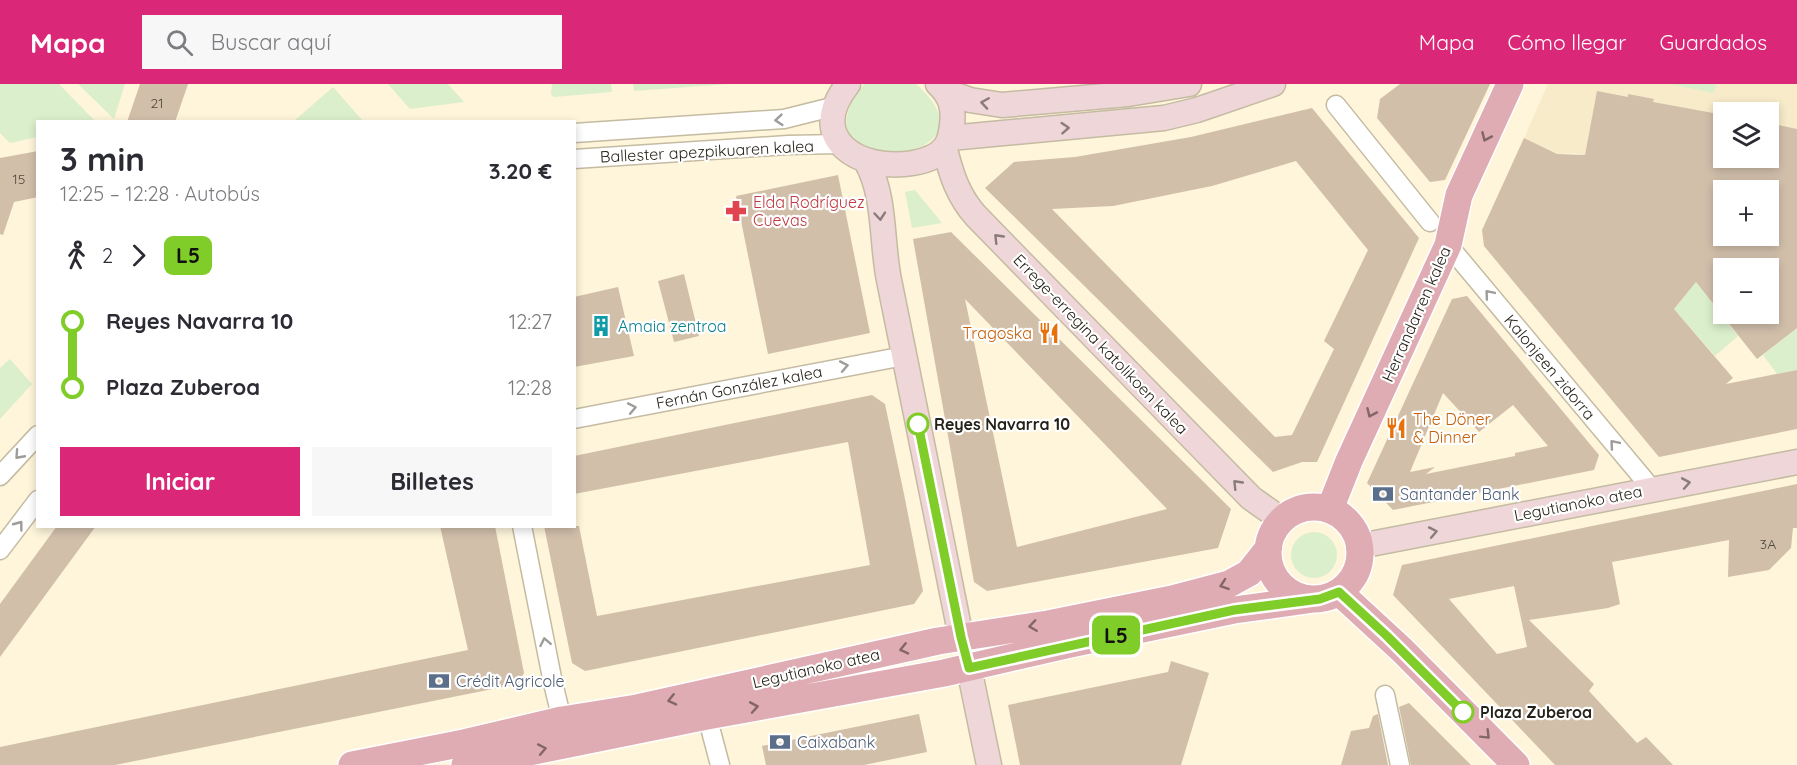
<!DOCTYPE html>
<html lang="es">
<meta charset="utf-8">
<style>
body{margin:0;font-family:Quicksand,sans-serif;background:#f7f7f7;color:#2b2b33;height:100vh;display:flex;flex-direction:column;font-size:22px;white-space:nowrap}
*{box-sizing:border-box;margin:0}
p{font-size:20px;color:#7c7c81}
.icon{flex:none;width:33px;height:33px;fill:none;stroke:currentColor;stroke-width:2;stroke-linecap:round;stroke-linejoin:round}
.map{position:relative;flex:1;overflow:hidden}
.drawer{position:absolute;left:36px;top:36px;width:540px;height:408px;display:flex;flex-direction:column;background:#fff;border-radius:0px;box-shadow:0 3px 9px #0003}
.drawer>*{flex:none}
.badge{padding:0 12px;border-radius:9px;font-size:21px;line-height:39px}
.tools{position:absolute;left:1713px;top:18px;display:grid;gap:12px}
.tools a{display:grid;place-items:center;width:66px;height:66px;border-radius:0px;background:#fff;box-shadow:0 3px 9px #0003;font-size:30px}
.map>.badge{position:absolute;translate:-50% -50%;box-shadow:0 0 0 3px #fff}
.legs{display:flex;align-items:center;gap:9px;height:66px;padding:0 24px;font-size:20px}
.legs p{margin-inline-start:auto}
.headline{display:flex;align-items:center;justify-content:space-between;height:102px;padding:0 24px}
h1{font-size:33px;font-weight:700;line-height:45px}
.button{display:flex;gap:12px;margin-top:auto;padding:12px 24px}
.button a{flex:1;height:69px;border-radius:0px;background:#db2777;color:#fff;font-size:24px;font-weight:700;line-height:69px;text-align:center}
.button a+a{background:#f7f7f7;color:#2b2b33}
ul{padding:0 24px;list-style:none}
li{display:flex;align-items:center;gap:21px;height:66px;font-size:22px}
li i{display:grid;place-items:center;width:9px;height:100%;margin:0 8px;background:currentColor}
li i::after{content:'';width:15px;height:15px;margin:-8px;border:4px solid;border-radius:50%;background:#fff}
li p{margin-inline-start:auto}
li:first-child i{background:linear-gradient(#0000 50%,currentColor 0)}
li:last-child i{background:linear-gradient(currentColor 50%,#0000 0)}
header{display:flex;align-items:center;gap:36px;box-sizing:border-box;height:84px;padding:0 30px;background:#db2777;color:#fff}
header strong{font-size:28px}
nav{display:flex;gap:33px;margin-inline-start:auto;font-size:21px}
.search{width:420px;height:54px;background:#f7f7f7;display:flex;align-items:center;gap:15px;box-sizing:border-box;padding:0 21px;border-radius:0px;color:#7c7c81;font-size:22px}
.map>svg:first-child{display:block}
</style>
<header>
<strong>Mapa</strong>
<div class="search"><svg class="icon" aria-label="search" viewBox="0 0 24 24"><circle cx="10" cy="10" r="6"/><path d="M15 15l6 6"/></svg>Buscar aquí</div>
<nav><a>Mapa</a><a>Cómo llegar</a><a>Guardados</a></nav>
</header>
<div class="map">
<svg width="1797" height="681" viewBox="0 0 1797 681">
<rect width="100%" height="100%" fill="#fef5db"/>
<!-- built -->
<path fill="#f7ebca" fill-rule="evenodd" d="M1548,0H1797V244L1757,275L1696,198L1733,152H1768L1783,107L1574,69L1557,70L1524,54ZM1724,28H1768V74H1724ZM1724,184H1768V230H1724Z"/>
<!-- green -->
<path fill="#dcefcc" d="M0,0H59L95,37L38,38L37,53L10,59L0,49Z
M78,0H125L114,35Z
M388,0H448L464,18L410,25Z
M552,0H611L612,8L554,13L551,10Z
M633,0H729L634,7Z
M864,0H916C1000,73 834,96 847,32C850,20 855,9 864,0Z
M1668,0H1716L1714,9Z
M333,3L363,37H294Z
M915,106L942,139L912,144L905,108Z
M1696,198L1738,252L1715,272L1674,225Z
M1797,244V286L1777,290L1763,271Z
M10,275L32,300L0,335V284Z
M1291 471a23 23 0 1 1 46 0a23 23 0 1 1-46 0Z"/>
<!-- building -->
<path fill="#d1bfaa" fill-rule="evenodd" d="M140,0H188L175,38H127Z
M1400,0H1490L1445,96L1430,98L1377,34L1380,15Z
M1597,7L1628,13V10L1654,15L1653,18L1724,31V74H1768V39L1797,45V244L1757,275L1696,198L1674,225L1733,294L1726,300L1797,286V345L1659,373L1484,162L1482,146L1524,54L1557,70L1585,71ZM1724,106H1768V152H1724ZM1724,184H1768V230H1724Z
M1312,24L1419,154L1317,378H1302L1273,388L985,104L1014,78L1075,73L1191,53ZM1296,77L1368,166L1324,257L1334,265L1292,351L1275,353L1052,125L1113,122L1212,102Z
M38,67V113L14,118L3,151L0,150V74Z
M838,91L870,249L768,270L736,112Z
M951,148L1231,425L1218,464L987,507L974,498L913,155ZM965,215L1167,425L1017,463Z
M684,190L699,252L674,258L658,197Z
M618,203L634,272L574,283V213Z
M1467,212L1599,371L1594,386L1393,426L1367,399L1452,215ZM1443,309L1479,348L1513,321L1548,362L1515,369V372L1426,390L1435,383L1410,388Z
M872,311L885,320L904,410L923,507L914,520L585,587L572,579L544,442H579L597,532L870,481L848,358L574,410V372Z
M1797,400V444H1793L1791,464L1769,486L1728,493L1729,456L1612,478L1620,520L1608,524L1529,536L1594,600L1589,607L1637,659L1646,653L1673,681H1555L1393,511L1402,481ZM1514,502L1527,563L1497,570L1449,515Z
M57,442H96L0,573V520Z
M440,442H495L524,589L518,600L115,681H0V663L468,566Z
M1171,577L1209,589L1181,681H1020L1008,621L1168,588Z
M1409,619L1471,681H1411L1399,623Z
M919,630L927,668L864,681H766L762,662Z
M1378,630L1388,681H1341L1351,647L1369,644L1373,632Z"/>
<g fill="none" stroke-linecap="round" stroke-linejoin="round">
<defs>
<path id="street" d="M1336,21L1430,138
M574,49L784,35L836,22
M574,75L788,61L840,60
M1448,161L1652,405
M574,335L904,272
M0,392L38,351
M522,442L553,599L562,636
M0,466L38,416
M1385,611L1400,681
M707,632L720,681"/>
<path id="secondary" d="M848,0C805,55 859,88 913,79C924,77 938,73 945,63C950,57 951,49 952,41C954,24 951,12 938,0
M945,7L970,16L1002,21L1128,10L1189,0
M950,54L1164,34L1197,26L1273,0
M945,65C951,90 958,112 976,132L1251,414L1282,436
M866,77C886,112 881,157 889,196C912,315 938,434 961,553
M1360,462L1797,378
M969,584L989,681"/>
<path id="primary" d="M1268 469a46 46 0 1 1 92 0a46 46 0 1 1-92 0Z
M1330,425L1349,377L1448,161L1459,111L1510,0
M1339,508L1402,566L1516,681
M352,681L464,659L562,636L637,624L938,557L1048,540L1172,515L1229,500L1249,489L1268,465
M465,681L707,632L944,589L1070,560L1234,526L1314,515"/>
</defs>
<!-- street casing -->
<use href="#street" stroke="#c4bba2" stroke-width="21"/>
<!-- secondary casing -->
<use href="#secondary" stroke="#c4bba2" stroke-width="27"/>
<!-- primary casing -->
<use href="#primary" stroke="#fff" stroke-width="30"/>
<!-- street -->
<use href="#street" stroke="#fff" stroke-width="18"/>
<!-- secondary -->
<use href="#secondary" stroke="#efd6d9" stroke-width="24"/>
<!-- primary -->
<use href="#primary" stroke="#dfacb3" stroke-width="27"/>
</g>
<!-- one-way arrows -->
<defs><path id="oneway-chevron" d="M-2-3.5L2.5 0L-2 3.5" fill="none" stroke-width="1.6" stroke-linecap="round" stroke-linejoin="round" transform="scale(1.5)"/></defs>
<g stroke="#8a7c79">
<use href="#oneway-chevron" transform="translate(985 19) rotate(-171)"/>
<use href="#oneway-chevron" transform="translate(1065 44) rotate(-4)"/>
<use href="#oneway-chevron" transform="translate(880 132) rotate(85)"/>
<use href="#oneway-chevron" transform="translate(998 154) rotate(-134)"/>
<use href="#oneway-chevron" transform="translate(1686 399) rotate(-10)"/>
<use href="#oneway-chevron" transform="translate(1237 400) rotate(-134)"/>
<use href="#oneway-chevron" transform="translate(1433 448) rotate(-11)"/>
</g>
<g stroke="#9d9c98">
<use href="#oneway-chevron" transform="translate(779 36) rotate(175)"/>
<use href="#oneway-chevron" transform="translate(1489 210) rotate(-130)"/>
<use href="#oneway-chevron" transform="translate(844 282) rotate(-11)"/>
<use href="#oneway-chevron" transform="translate(632 324) rotate(-11)"/>
<use href="#oneway-chevron" transform="translate(1614 360) rotate(-130)"/>
<use href="#oneway-chevron" transform="translate(19 371) rotate(132)"/>
<use href="#oneway-chevron" transform="translate(19 441) rotate(-53)"/>
<use href="#oneway-chevron" transform="translate(545 558) rotate(-101)"/>
</g>
<g stroke="#826766">
<use href="#oneway-chevron" transform="translate(1486 53) rotate(114)"/>
<use href="#oneway-chevron" transform="translate(1371 329) rotate(114)"/>
<use href="#oneway-chevron" transform="translate(1224 501) rotate(161)"/>
<use href="#oneway-chevron" transform="translate(1033 542) rotate(172)"/>
<use href="#oneway-chevron" transform="translate(904 565) rotate(167)"/>
<use href="#oneway-chevron" transform="translate(672 616) rotate(167)"/>
<use href="#oneway-chevron" transform="translate(754 623) rotate(-10)"/>
<use href="#oneway-chevron" transform="translate(1486 651) rotate(45)"/>
<use href="#oneway-chevron" transform="translate(542 665) rotate(-11)"/>
</g>
<g fill="none" stroke-linecap="round" stroke-linejoin="round">
<defs>
<path id="line-1" d="M918,340L961,553L969,584L1234,526L1320,515L1339,508L1387,552L1463,628"/>
</defs>
<!-- line-1 casing -->
<use href="#line-1" stroke="#fff" stroke-width="14"/>
<!-- line-1 -->
<use href="#line-1" stroke="#80cc28" stroke-width="9"/>
</g>
<!-- icons -->
<defs>
<symbol id="pharmacy-bare" viewBox="-9 -9 18 18"><path d="M-2-6h4v4h4v4h-4v4h-4v-4h-4v-4h4Z" fill="#e0444e" stroke="#fff" stroke-width="2.5" paint-order="stroke"/></symbol>
<symbol id="building-bare" viewBox="-9 -9 18 18"><path d="M-4-6H4V6H1V3H-1V6H-4ZM-2.5-4.3h1.7v1.8h-1.7ZM.8-4.3h1.7v1.8H.8ZM-2.5-1h1.7V.8h-1.7ZM.8-1h1.7V.8H.8Z" fill="#0f9aa8" stroke="#fff" stroke-width="2.5" paint-order="stroke"/></symbol>
<symbol id="restaurant-bare" viewBox="-9 -9 18 18"><path d="M-5-6h1v4h1v-4h1v4h1v-4h1v5L-1.5 .5V6h-2V.5L-5-1ZM5-6V6H3V1.5H1.5Q1.5-4 5-6Z" fill="#e8710a" stroke="#fff" stroke-width="2.5" paint-order="stroke"/></symbol>
<symbol id="bank-bare" viewBox="-9 -9 18 18"><path d="M-6-4H6V4H-6ZM0-2.3a2.3 2.3 0 1 0 0 4.6a2.3 2.3 0 1 0 0-4.6Z" fill="#5c6f8a" stroke="#fff" stroke-width="2.5" paint-order="stroke"/></symbol>
</defs>
<g fill-rule="evenodd">
<use href="#pharmacy-bare" x="721" y="112" width="30" height="30"/>
<use href="#building-bare" x="586" y="227" width="30" height="30"/>
<use href="#restaurant-bare" x="1034" y="234" width="30" height="30"/>
<use href="#restaurant-bare" x="1381" y="329" width="30" height="30"/>
<use href="#bank-bare" x="1368" y="395" width="30" height="30"/>
<use href="#bank-bare" x="424" y="582" width="30" height="30"/>
<use href="#bank-bare" x="765" y="643" width="30" height="30"/>
</g>
<!-- markers -->
<g fill="#fff" stroke="#80cc28" stroke-width="3">
<circle cx="918" cy="340" r="10"/>
<circle cx="1463" cy="628" r="10"/>
</g>
<g text-anchor="middle" dominant-baseline="central" stroke-width="4.5" stroke-linejoin="round" paint-order="stroke">
<!-- number labels -->
<g font-size="14" fill="#50493d">
<text x="157" y="19">21</text>
<text x="19" y="95">15</text>
<text x="1768" y="460">3A</text>
</g>
<!-- street labels -->
<g font-size="16" fill="#252219" stroke="#fff">
<text transform="translate(707 67) rotate(-3)">Ballester apezpikuaren kalea</text>
<text transform="translate(1416 230) rotate(-66)">Herrandarren kalea</text>
<text transform="translate(1101 260) rotate(46)">Errege-erregina katolikoen kalea</text>
<text transform="translate(1550 283) rotate(50)">Kalonjeen zidorra</text>
<text transform="translate(739 303) rotate(-11)">Fernán González kalea</text>
<text transform="translate(1578 419) rotate(-11)">Legutianoko atea</text>
<text transform="translate(816 584) rotate(-13)">Legutianoko atea</text>
</g>
<!-- health labels -->
<g font-size="16" fill="#be3a42" stroke="#fff" text-anchor="start">
<text x="753" y="118">Elda Rodríguez<tspan x="753" dy="18">Cuevas</tspan></text>
</g>
<!-- culture labels -->
<g font-size="16" fill="#0d838f" stroke="#fff" text-anchor="start">
<text x="618" y="242">Amaia zentroa</text>
</g>
<!-- food labels -->
<g font-size="16" fill="#c56008" stroke="#fff" text-anchor="end">
<text x="1032" y="249">Tragoska</text>
<text x="1413" y="335" text-anchor="start">The Döner<tspan x="1413" dy="18">&amp; Dinner</tspan></text>
</g>
<!-- stop labels -->
<g font-size="16" font-weight="bold" fill="#252219" stroke="#fff" text-anchor="start">
<text x="934" y="340">Reyes Navarra 10</text>
<text x="1480" y="628">Plaza Zuberoa</text>
</g>
<!-- service labels -->
<g font-size="16" fill="#4e5e75" stroke="#fff" text-anchor="start">
<text x="1400" y="410">Santander Bank</text>
<text x="456" y="597">Crédit Agricole</text>
<text x="797" y="658">Caixabank</text>
</g>
</g>
</svg>
<div class="tools">
<a><svg class="icon" aria-label="layers" viewBox="0 0 24 24"><path d="M12 4l9 5-9 5-9-5zM3 14l9 5 9-5"/></svg></a>
<a>+</a>
<a>−</a>
</div>
<b class="badge" style="left:1116px;top:551px;background:#80cc28;color:#111">L5</b>
<section class="drawer">
<div class="headline"><div><h1>3 min</h1><p>12:25 – 12:28 · Autobús</p></div><b>3.20 €</b></div>
<div class="legs"><svg class="icon" aria-label="walk" viewBox="0 0 24 24"><circle cx="13" cy="4" r="2"/><path d="M13 8l-2 6 4 7M11 14l-3 7M7 12l3-4h3l4 4"/></svg>2<svg class="icon" aria-label="forward" viewBox="0 0 24 24"><path d="M9 5l7 7-7 7"/></svg><b class="badge" style="background:#80cc28;color:#111">L5</b></div>
<ul>
<li><i style="color:#80cc28"></i><b>Reyes Navarra 10</b><p>12:27</p></li>
<li><i style="color:#80cc28"></i><b>Plaza Zuberoa</b><p>12:28</p></li>
</ul>
<div class="button"><a>Iniciar</a><a>Billetes</a></div>
</section>
</div>
